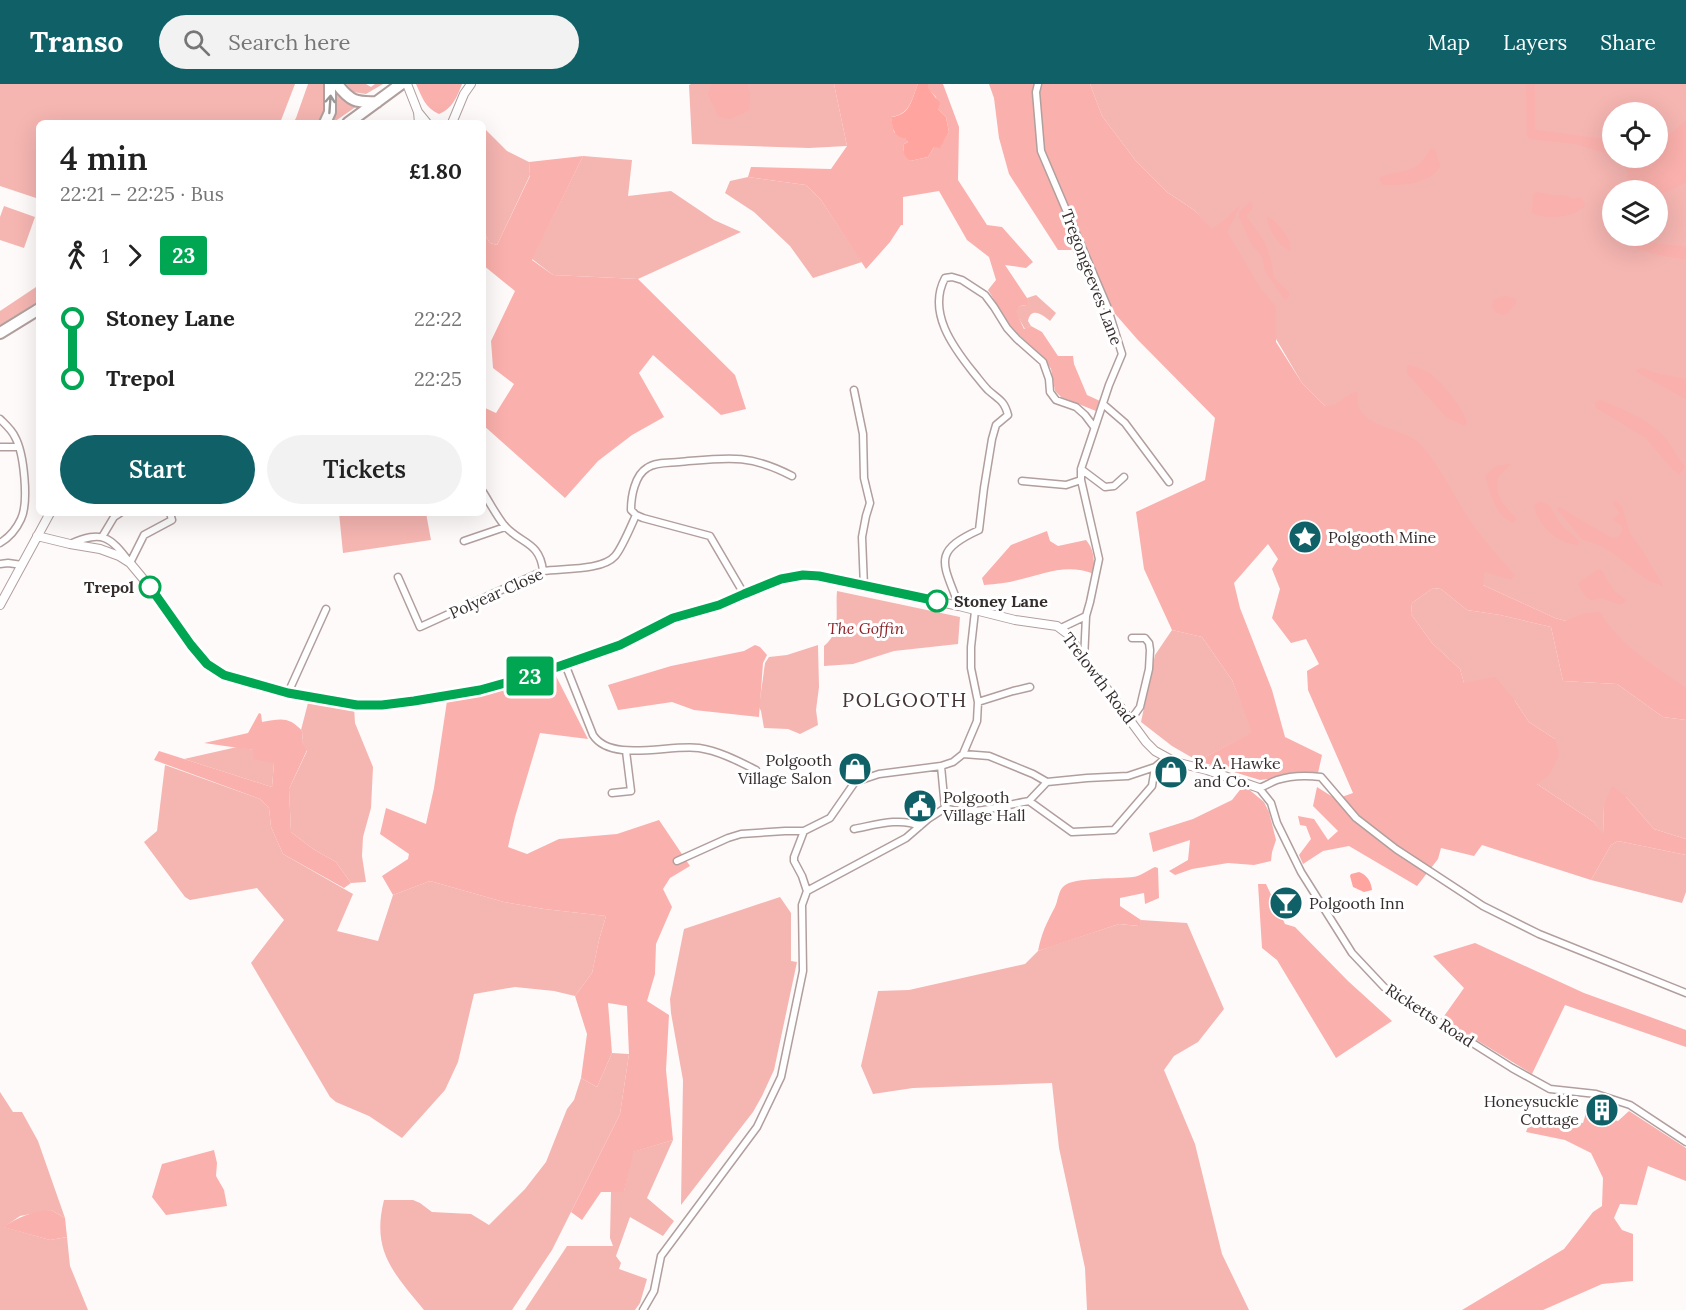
<!DOCTYPE html>
<meta charset="utf-8">
<style>
body{margin:0;font-family:Lora,serif;background:#f2f2f2;color:#222;height:100vh;display:flex;flex-direction:column;font-size:22px;white-space:nowrap}
*{box-sizing:border-box;margin:0}
p{font-size:20px;color:#767676}
.icon{flex:none;width:33px;height:33px;fill:none;stroke:currentColor;stroke-width:2;stroke-linecap:round;stroke-linejoin:round}
.map{position:relative;flex:1;overflow:hidden}
.panel{position:absolute;left:36px;top:36px;width:450px;height:396px;display:flex;flex-direction:column;background:#fff;border-radius:9px;box-shadow:0 6px 24px #0002}
.panel>*{flex:none}
.badge{padding:0 12px;border-radius:4px;font-size:21px;line-height:39px}
.tools{position:absolute;left:1602px;top:18px;display:grid;gap:12px}
.tools a{display:grid;place-items:center;width:66px;height:66px;border-radius:50%;background:#fff;box-shadow:0 6px 24px #0002;font-size:30px}
.map>.badge{position:absolute;translate:-50% -50%;box-shadow:0 0 0 3px #fff}
.legs{display:flex;align-items:center;gap:9px;height:66px;padding:0 24px;font-size:20px}
.legs p{margin-inline-start:auto}
.headline{display:flex;align-items:center;justify-content:space-between;height:102px;padding:0 24px}
h1{font-size:33px;font-weight:600;line-height:45px}
.primary-button{display:flex;gap:12px;margin-top:auto;padding:12px 24px}
.primary-button a{flex:1;height:69px;border-radius:36px;background:#106167;color:#fff;font-size:24px;font-weight:600;line-height:69px;text-align:center}
.primary-button a+a{background:#f2f2f2;color:#222}
ul{padding:0 24px;list-style:none}
li{display:flex;align-items:center;gap:21px;height:60px;font-size:22px}
li i{display:grid;place-items:center;width:9px;height:100%;margin:0 8px;background:currentColor}
li i::after{content:'';width:15px;height:15px;margin:-8px;border:4px solid;border-radius:50%;background:#fff}
li p{margin-inline-start:auto}
li:first-child i{background:linear-gradient(#0000 50%,currentColor 0)}
li:last-child i{background:linear-gradient(currentColor 50%,#0000 0)}
header{display:flex;align-items:center;gap:36px;box-sizing:border-box;height:84px;padding:0 30px;background:#106167;color:#fff}
header strong{font-size:28px}
nav{display:flex;gap:33px;margin-inline-start:auto;font-size:21px}
.search{width:420px;height:54px;background:#f2f2f2;display:flex;align-items:center;gap:15px;box-sizing:border-box;padding:0 21px;border-radius:33px;color:#767676;font-size:22px}
.map>svg:first-child{display:block}
</style>
<header>
<strong>Transo</strong>
<div class="search"><svg class="icon" aria-label="search" viewBox="0 0 24 24"><circle cx="10" cy="10" r="6"/><path d="M15 15l6 6"/></svg>Search here</div>
<nav><a>Map</a><a>Layers</a><a>Share</a></nav>
</header>
<div class="map">
<svg width="1686" height="1226" viewBox="0 0 1686 1226">
<rect width="100%" height="100%" fill="#fefafa"/>
<!-- green -->
<path fill="#f5b5b1" fill-rule="evenodd" d="M0,0H295L280,39H39V115L0,102Z
M308,0H327L329,20L321,39H293L296,34Z
M346,0H366L371,3L375,0H383L366,10L353,8Z
M691,0H834L847,62L809,64L692,60L689,1Z
M1090,0H1686V605L1566,537L1555,534L1483,501L1325,322L1302,299L1211,145L1194,126L1167,108L1136,77L1102,32ZM1612,28H1658V74H1612ZM1612,106H1658V152H1612Z
M333,1L357,22L334,38H332Z
M483,43L507,67L529,78L530,91L497,161L490,159L483,147Z
M583,72L632,76L628,112L671,107L714,136L741,148L638,195L553,191L532,175Z
M748,93L806,101L821,116L862,178L813,194L790,162L754,128L725,109L730,97Z
M4,122L35,133L24,164L0,156V133Z
M39,201V217L0,241V227Z
M1036,211L1056,229L1050,237C1043,231 1031,222 1028,237L1031,242L1025,245L1015,228L1020,222L1027,221V214Z
M339,429H426L431,456L343,469Z
M1433,504L1441,505L1467,526L1500,531L1551,543L1563,597L1617,600L1663,633L1686,636V755L1654,745L1626,713L1604,721L1603,751L1594,738L1537,700L1555,655L1529,638L1515,617L1464,599L1460,585L1432,559L1411,530L1412,519Z
M837,507L960,533L958,560L894,567L853,580L824,582V562C842,547 835,528 837,507Z
M1172,546L1202,553L1232,596L1253,648L1198,677L1172,662L1141,638L1155,571Z
M818,561L819,603L816,626L818,641L800,650L788,645L764,644L761,627L759,623L765,579L769,573L787,571Z
M309,615L354,623L355,639L373,683L371,724L363,753L362,772L366,798L351,799L336,778L313,765L291,748L289,705L307,667L302,657L303,648L301,646Z
M237,663L254,666L274,679L272,703L184,675Z
M165,681L260,715L269,724L271,743L283,770L353,810L337,847L378,857L393,811L430,797L504,818L544,825L606,832L599,856L592,889L575,912L554,907L515,903L474,910L458,978L445,1006L402,1054L369,1032L336,1018L330,1013L251,879L284,836L257,804L190,816L185,813L144,758L157,747Z
M1618,757L1686,771V808L1682,819L1591,796L1611,761Z
M780,813L791,829V877L797,878L774,986L762,1012L753,1028L681,1121L683,996L671,929L670,915L684,845Z
M1141,836L1187,839L1224,925L1198,958L1174,972L1164,986L1195,1060L1222,1170L1249,1226H1087L1085,1184L1059,1064L1052,999L913,1004L873,1010L861,982L878,907L909,906L1025,880L1038,867L1055,861L1119,840L1138,842Z
M612,969L629,970L620,1030L552,1166L512,1226H424C394,1189 371,1168 384,1116H413L420,1119L432,1128L471,1130L489,1141L525,1105L546,1078L567,1025L574,1016L581,994L597,1003Z
M0,1008L13,1028H22L38,1057L65,1134L51,1126L20,1132L4,1143L50,1156L67,1153L70,1182L88,1226H0Z
M673,1056L647,1114L674,1137L663,1152L630,1133L616,1172L621,1179L619,1185L647,1195L640,1219L635,1226H525L567,1162H613L610,1154L611,1108L624,1107L632,1068Z"/>
<!-- forest -->
<path fill="#fab0ac" d="M416,0H462C457,13 452,25 439,30C425,24 422,13 416,0Z
M712,0H747L750,10L749,26L730,35L718,32L708,10Z
M834,0H918C911,16 911,30 891,33L894,48L905,54L908,58L904,60L903,66L910,77L928,73L934,63H940L949,48L946,33L938,25L936,13L927,4L929,0H943L959,43L958,96L987,141L1002,143L1033,178L1026,184L1005,181L1027,214V221L1020,222L1016,228L1024,245L1031,242L1042,248L1058,272H1073L1074,280L1087,311L1100,317L1096,327L1061,313L1055,307L1051,285L1045,275L1020,252L1009,240L988,206L996,196L989,173L967,156L939,107L903,113V141H901L890,158L866,185L821,116L806,101L748,93L751,83L831,85L847,62Z
M989,0H1090L1102,32L1136,77L1167,108L1194,126L1212,145L1227,134L1240,121L1227,148L1260,204L1276,223V258L1302,299L1325,322C1342,322 1342,311 1357,308C1358,314 1357,321 1360,326C1371,345 1405,345 1420,360C1440,381 1454,414 1471,438C1484,457 1500,474 1515,492L1510,495L1484,488L1483,501L1555,534L1566,537L1582,530L1600,528C1619,562 1655,582 1686,604V636L1663,633L1617,600L1563,597L1551,543L1500,531L1467,526L1441,505L1433,504L1412,519L1411,530L1432,559L1460,585L1464,599L1495,593L1515,617L1529,638L1555,655L1559,671L1549,691L1537,700L1594,738L1603,750L1604,721L1612,702L1626,713L1654,745L1686,755V771L1618,757L1611,761L1591,796L1482,761L1474,772L1441,764L1438,775L1417,802L1349,762L1323,767L1303,780L1299,771L1311,755L1306,742L1300,741L1298,732L1314,735L1328,756L1338,747L1313,722L1317,703L1336,715L1353,709L1308,606L1307,587L1319,580L1306,555L1291,559L1272,534L1280,505L1272,485L1278,475L1268,460L1234,499L1240,524L1272,606L1285,653L1322,671L1318,689L1260,696L1198,677L1252,648L1232,596L1202,553L1172,546L1144,485L1136,428L1205,396L1215,334L1137,255L1090,201L1072,166H1058L1009,90L999,54L994,14Z
M1526,0H1535V46L1612,56V74H1658V61L1686,36V98L1663,110L1658,111V106H1632L1628,102V91L1625,82L1605,69L1576,60L1531,55L1527,52Z
M1430,65H1435L1440,82C1429,101 1402,101 1382,101L1379,94C1402,84 1417,92 1430,65Z
M583,72L532,176L553,191L638,195L735,291L746,325L721,331L653,271L639,289L664,333L632,351L598,377L565,414L483,341V323L496,329L514,300L493,284L491,257L515,207L483,181V147L490,159L497,161L530,92L529,78Z
M1536,108L1553,111H1564L1573,115L1580,113L1583,116L1585,122C1572,134 1547,136 1532,129L1533,111Z
M1251,117L1252,125L1246,132L1264,157L1271,176L1274,194L1289,209L1288,214L1285,216L1265,187L1262,172L1252,161L1239,133V128Z
M1267,133H1268C1278,139 1284,148 1290,158L1289,160L1291,166L1290,167C1278,161 1269,146 1267,133Z
M1620,156L1637,157L1686,163V175C1663,173 1640,168 1620,156Z
M1505,212L1516,215V219L1508,229L1504,231L1497,229L1492,223L1493,216Z
M1407,281C1414,282 1423,285 1429,289C1444,300 1461,322 1467,339L1465,342L1446,333L1407,289Z
M1642,284L1655,289L1686,295V315L1635,287Z
M1601,316C1619,324 1640,332 1656,345C1668,355 1676,370 1685,383L1679,390L1673,386L1646,354L1595,323V318Z
M1511,380L1497,394C1495,413 1503,421 1515,433L1516,436L1513,438C1496,434 1490,407 1485,392L1496,382Z
M1616,417L1622,423L1630,450L1644,469L1663,502C1657,499 1650,498 1645,494C1625,480 1609,461 1583,456L1557,425L1559,423L1610,453L1617,454L1622,448V442L1613,436L1620,429L1613,419Z
M1539,418C1553,419 1552,429 1559,438C1564,445 1572,450 1578,456L1579,459L1577,461C1556,458 1539,442 1534,422Z
M1047,447L1050,457L1058,462L1086,456C1095,467 1094,476 1094,490C1066,479 1045,490 1018,496C1007,499 996,500 984,501L982,494L1011,461Z
M1597,486H1601L1614,507L1626,516L1624,519L1619,520L1601,514L1592,516L1587,514L1578,500C1582,494 1591,492 1597,486Z
M755,561L760,563L767,571L763,579L759,633L694,626L672,618L618,626L608,601L671,582L744,567Z
M556,592L588,655L540,649L515,733L508,763L527,770L559,755L617,750L659,736L690,782L670,794L663,805L672,823L656,860L655,890L647,917L669,931L666,986L673,1056L633,1068L624,1108H601L582,1136L571,1128L620,1030L629,970L627,922L608,919L612,969L597,1003L581,994L587,950L575,912L592,889L599,856L606,832L544,825L504,818L430,797L393,811L382,792L408,775L409,770L380,750L386,724L426,740L434,704L447,617Z
M259,629L261,630L262,638C281,635 289,632 303,648L302,657L307,666L289,705L291,748L313,765L336,778L351,799L344,804L283,770L271,743L269,724L260,715L154,676L159,667L272,703L274,679L254,675L253,666L204,659L248,649Z
M1243,702L1246,703L1264,718L1269,728L1276,756L1272,768L1271,777L1254,781L1228,779L1192,785L1175,791L1169,787L1188,776L1190,756L1153,768L1149,749L1193,735L1232,716Z
M1155,783L1158,784L1159,814L1145,820L1144,809L1120,814V822L1141,836L1139,842L1119,840L1038,867C1042,848 1046,840 1055,823C1058,817 1058,807 1064,802C1073,793 1120,795 1133,793C1141,792 1148,786 1155,783Z
M1258,800H1266L1285,840L1295,843L1348,897L1392,937L1336,974L1277,876L1262,864Z
M1475,859L1584,909L1686,946V963L1565,921L1532,990L1442,935L1464,904L1433,872Z
M1629,1027L1686,1064V1097L1648,1082L1637,1121L1620,1120L1614,1134L1622,1146L1633,1150V1197L1602,1200L1543,1226H1462L1564,1165L1593,1128L1602,1122L1603,1094L1591,1069L1565,1056L1526,1048L1531,1035L1583,1039L1586,1029L1618,1037Z
M214,1066L217,1079L216,1092L224,1106L227,1122L166,1131L152,1113L162,1080Z
M51,1126L65,1134L67,1153L50,1156L3,1143C19,1133 32,1127 51,1126Z"/>
<!-- water -->
<path fill="#ffa49f" d="M918,0H929L928,4L940,19L938,25L946,33L949,48L940,64L934,63L928,73L910,77C904,72 902,68 904,60L908,58C902,51 908,56 900,53C893,50 892,41 891,33C911,31 911,16 918,0Z
M1359,788C1367,791 1371,797 1372,806L1364,808L1353,803L1350,792L1351,790Z"/>
<g fill="none" stroke-linecap="round" stroke-linejoin="round">
<defs>
<path id="minor" d="M1038,0L1036,8L1041,67L1107,222L1122,270L1109,301L1081,385V396L1099,475L1090,518L1086,532L1061,544
M854,306L863,350L864,394L870,419L866,432L862,453L864,503
M1103,320L1125,339L1169,398
M0,335C5,340 12,346 15,353C24,369 29,418 21,435C16,446 10,453 0,459
M0,363H18
M1081,385L1105,403L1114,402L1124,393
M1022,397L1066,401L1081,396
M483,408C490,419 496,431 504,441C520,460 540,457 543,487
M102,453L114,433L120,429
M464,457L505,443
M70,460C102,446 110,452 130,479L144,451L172,436L170,429
M0,480L8,479L22,481
M398,493L420,543L543,487C562,484 602,487 615,472C622,464 631,442 636,431
M744,510L710,452L643,434L636,431L631,426C631,412 635,391 647,384C655,378 669,379 679,378C726,374 748,369 792,392
M959,522C944,480 930,468 979,446L984,404L992,355L996,341L1008,331C1004,316 999,316 988,306C983,301 978,294 973,288C953,263 927,228 945,194L952,193L962,196L985,211L994,223L1007,244L1017,255L1043,278L1049,295L1050,308L1056,316L1076,323L1085,331L1094,343
M1084,576L1086,532
M565,580L593,651C611,679 669,660 699,664C719,667 738,677 756,686
M288,609L326,525
M978,618L1013,607L1030,603
M1130,637L1140,623L1149,585L1150,566L1149,559L1145,554H1132
M963,670L977,637L978,618L971,584V563L975,527
M612,709L631,707L626,667
M1029,717L1047,698
M945,724C969,733 1005,721 1029,717L1072,748L1114,746L1152,702L1155,683
M854,745C875,741 900,733 920,742
M677,777L728,754L741,750L785,747H804
M807,807L802,792L794,777V773L804,747L830,734L855,698L879,690L941,682L953,678L963,670L989,672L1033,690L1047,698L1087,694L1128,692L1155,683L1166,674
M1686,909L1539,850L1483,822L1396,765L1356,734L1321,693C1305,691 1292,691 1277,696C1271,698 1266,702 1259,704L1271,719L1277,739L1301,788L1352,869L1384,903L1512,984L1550,1005L1596,1010L1630,1021L1686,1058
M643,1226L654,1207L661,1172L757,1043L781,993L803,887L802,821L807,807L906,754L928,735L945,724L941,682"/>
<path id="tertiary" d="M407,0L418,28L419,39
M418,28L427,39
M452,39L464,10L471,0
M37,452L70,460L100,465L119,472L130,479L150,503L191,561L207,580L224,591L288,609L357,620L382,621L414,617L480,606L537,590L619,561L673,534L719,521L744,510L781,495L803,491L819,492L959,522L1015,536L1057,542L1069,551L1090,586L1107,605L1146,658L1155,667L1175,678L1207,686L1259,704
M0,521L50,429"/>
<path id="trunk" d="M337,0C350,17 356,19 377,18
M325,39L330,28V0
M348,39L401,0
M0,249L39,225"/>
</defs>
<!-- minor casing -->
<use href="#minor" stroke="#b19f9e" stroke-width="9"/>
<!-- tertiary casing -->
<use href="#tertiary" stroke="#b19f9e" stroke-width="10"/>
<!-- trunk casing -->
<use href="#trunk" stroke="#b19f9e" stroke-width="14"/>
<!-- minor -->
<use href="#minor" stroke="#fff" stroke-width="6"/>
<!-- tertiary -->
<use href="#tertiary" stroke="#fff" stroke-width="8"/>
<!-- trunk -->
<use href="#trunk" stroke="#fff" stroke-width="10"/>
</g>
<!-- one-way arrows -->
<defs><path id="oneway-shaft" d="M-6 0H5M1.5-3L5.5 0L1.5 3" fill="none" stroke-width="1.6" stroke-linecap="round" stroke-linejoin="round" transform="scale(1.5)"/></defs>
<use stroke="#9a9696" href="#oneway-shaft" transform="translate(330 20) rotate(-86)"/>
<g fill="none" stroke-linecap="round" stroke-linejoin="round">
<defs>
<path id="line-1" d="M150,503L191,561L207,580L224,591L288,609L357,621H382L414,617L480,606L537,590L620,561L673,534L719,521L744,510L781,495L803,491L819,492L937,517"/>
</defs>
<!-- line-1 casing -->
<use href="#line-1" stroke="#fff" stroke-width="14"/>
<!-- line-1 -->
<use href="#line-1" stroke="#00a651" stroke-width="9"/>
</g>
<!-- icons -->
<defs>
<symbol id="sight-disc" viewBox="-11 -11 22 22"><circle r="9.5" fill="#106167" stroke="#fff"/><path d="M0-6L1.8-2.2L6-1.7L2.9 1.2L3.7 5.4L0 3.3L-3.7 5.4L-2.9 1.2L-6-1.7L-1.8-2.2Z" fill="#fff"/></symbol>
<symbol id="shop-disc" viewBox="-11 -11 22 22"><circle r="9.5" fill="#106167" stroke="#fff"/><path d="M-5-2.5h2.3a2.7 3.5 0 0 1 5.4 0H5L5.5 6h-11ZM-1.5-2.5h3a1.5 2.3 0 0 0-3 0Z" fill="#fff"/></symbol>
<symbol id="civic-disc" viewBox="-11 -11 22 22"><circle r="9.5" fill="#106167" stroke="#fff"/><path d="M-.6-6.5H3V-4.5H.6V-3L4-1V1h2V6H-6V1h2V-1L-.6-3ZM-1.2 2.5V6h2.4V2.5Z" fill="#fff"/></symbol>
<symbol id="bar-disc" viewBox="-11 -11 22 22"><circle r="9.5" fill="#106167" stroke="#fff"/><path d="M-6-5H6L.8 .8V4.5H3.5V6h-7V4.5H-.8V.8Z" fill="#fff"/></symbol>
<symbol id="building-disc" viewBox="-11 -11 22 22"><circle r="9.5" fill="#106167" stroke="#fff"/><path d="M-4-6H4V6H1V3H-1V6H-4ZM-2.5-4.3h1.7v1.8h-1.7ZM.8-4.3h1.7v1.8H.8ZM-2.5-1h1.7V.8h-1.7ZM.8-1h1.7V.8H.8Z" fill="#fff"/></symbol>
</defs>
<g fill-rule="evenodd">
<use href="#sight-disc" x="1286" y="434" width="38" height="38"/>
<use href="#shop-disc" x="836" y="666" width="38" height="38"/>
<use href="#shop-disc" x="1152" y="669" width="38" height="38"/>
<use href="#civic-disc" x="901" y="703" width="38" height="38"/>
<use href="#bar-disc" x="1267" y="800" width="38" height="38"/>
<use href="#building-disc" x="1583" y="1007" width="38" height="38"/>
</g>
<!-- markers -->
<g fill="#fff" stroke="#00a651" stroke-width="3">
<circle cx="150" cy="503" r="10"/>
<circle cx="937" cy="517" r="10"/>
</g>
<g text-anchor="middle" dominant-baseline="central" stroke-width="6" stroke-linejoin="round" paint-order="stroke">
<!-- street labels -->
<g font-size="16" fill="#352e2d" stroke="#fff">
<text transform="translate(1092 193) rotate(69)">Tregongeeves Lane</text>
<text transform="translate(496 509) rotate(-24)">Polyear Close</text>
<text transform="translate(1099 594) rotate(53)">Trelowth Road</text>
<text transform="translate(1430 931) rotate(33)">Ricketts Road</text>
</g>
<!-- poi labels -->
<g font-size="16" fill="#352e2d" stroke="#fff" text-anchor="start">
<text x="1328" y="453">Polgooth Mine</text>
<text x="832" y="676" text-anchor="end">Polgooth<tspan x="832" dy="18">Village Salon</tspan></text>
<text x="1194" y="679">R. A. Hawke<tspan x="1194" dy="18">and Co.</tspan></text>
<text x="943" y="713">Polgooth<tspan x="943" dy="18">Village Hall</tspan></text>
<text x="1309" y="819">Polgooth Inn</text>
<text x="1579" y="1017" text-anchor="end">Honeysuckle<tspan x="1579" dy="18">Cottage</tspan></text>
</g>
<!-- stop labels -->
<g font-size="16" font-weight="bold" fill="#352e2d" stroke="#fff" text-anchor="end">
<text x="134" y="503">Trepol</text>
<text x="954" y="517" text-anchor="start">Stoney Lane</text>
</g>
<!-- park labels -->
<g font-size="16" font-style="italic" fill="#8c2429" stroke="#fff">
<text x="866" y="544">The Goffin</text>
</g>
<!-- quarter labels -->
<g font-size="20" letter-spacing="1.5" fill="#453635" stroke="#fff">
<text x="905" y="615">POLGOOTH</text>
</g>
</g>
</svg>
<div class="tools">
<a><svg class="icon" aria-label="locate" viewBox="0 0 24 24"><circle cx="12" cy="12" r="6"/><path d="M12 2v4M12 18v4M2 12h4M18 12h4"/></svg></a>
<a><svg class="icon" aria-label="layers" viewBox="0 0 24 24"><path d="M12 4l9 5-9 5-9-5zM3 14l9 5 9-5"/></svg></a>
</div>
<b class="badge" style="left:530px;top:592px;background:#00a651;color:#fff">23</b>
<section class="panel">
<div class="headline"><div><h1>4 min</h1><p>22:21 – 22:25 · Bus</p></div><b>£1.80</b></div>
<div class="legs"><svg class="icon" aria-label="walk" viewBox="0 0 24 24"><circle cx="13" cy="4" r="2"/><path d="M13 8l-2 6 4 7M11 14l-3 7M7 12l3-4h3l4 4"/></svg>1<svg class="icon" aria-label="forward" viewBox="0 0 24 24"><path d="M9 5l7 7-7 7"/></svg><b class="badge" style="background:#00a651;color:#fff">23</b></div>
<ul>
<li><i style="color:#00a651"></i><b>Stoney Lane</b><p>22:22</p></li>
<li><i style="color:#00a651"></i><b>Trepol</b><p>22:25</p></li>
</ul>
<div class="primary-button"><a>Start</a><a>Tickets</a></div>
</section>
</div>
